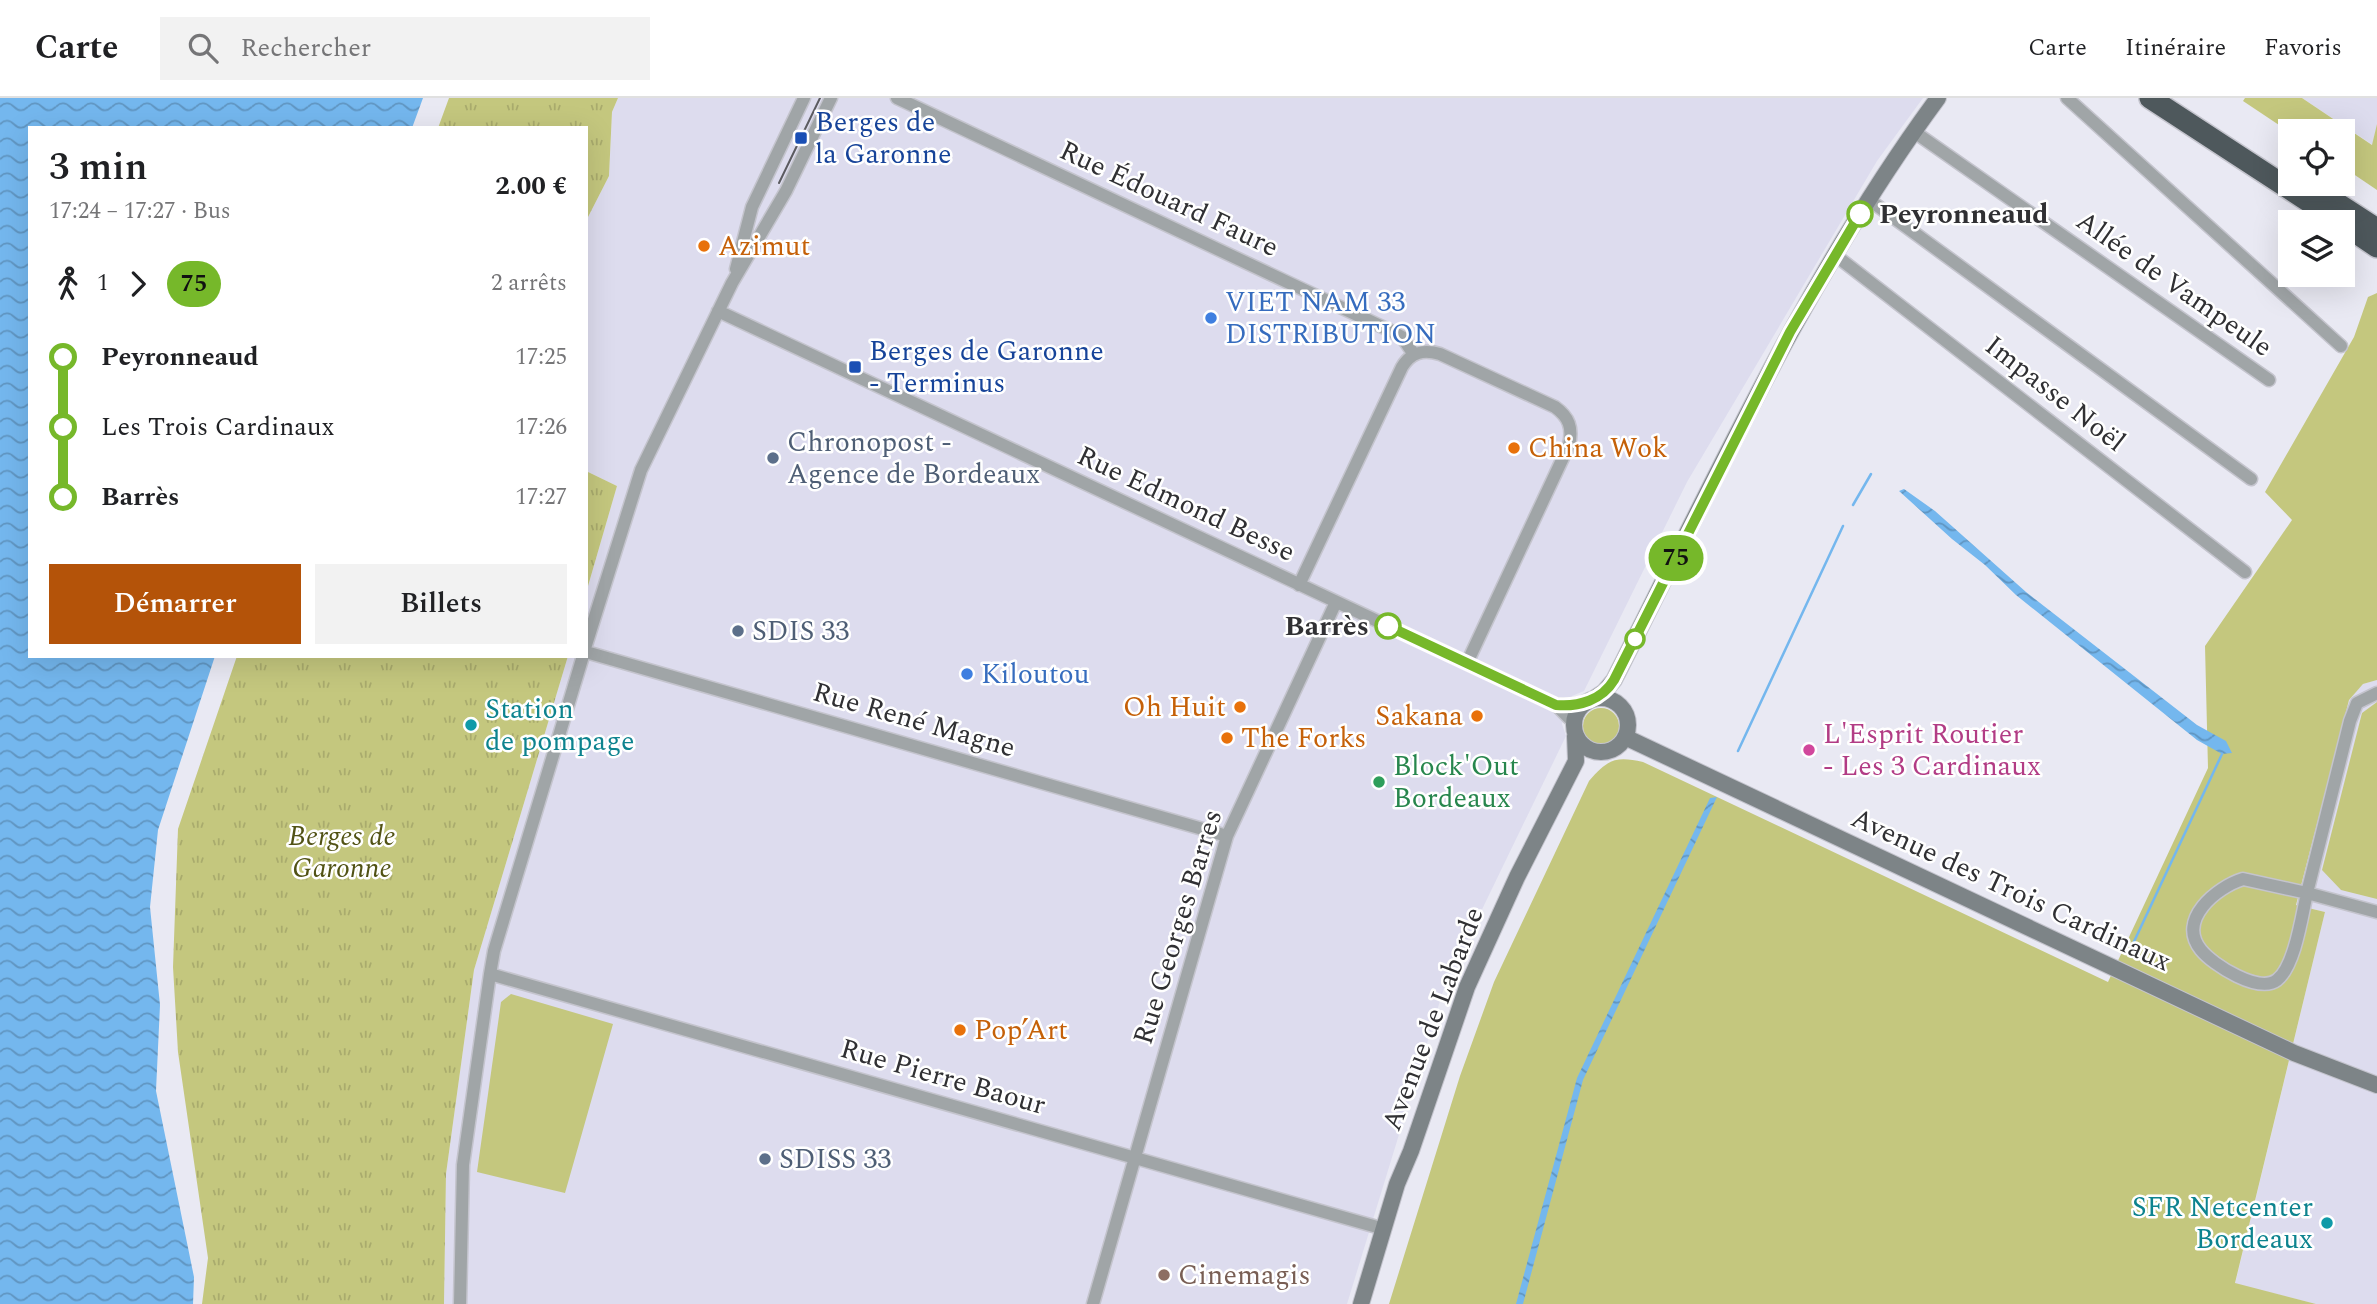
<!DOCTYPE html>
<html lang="fr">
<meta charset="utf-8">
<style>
body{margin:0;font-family:Spectral,serif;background:#f2f2f2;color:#202124;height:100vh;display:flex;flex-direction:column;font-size:26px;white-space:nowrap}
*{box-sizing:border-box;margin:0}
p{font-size:23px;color:#757577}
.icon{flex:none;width:38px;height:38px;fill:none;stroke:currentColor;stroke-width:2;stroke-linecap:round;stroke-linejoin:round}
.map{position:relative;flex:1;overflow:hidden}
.sheet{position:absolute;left:28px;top:28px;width:560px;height:532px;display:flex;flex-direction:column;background:#fff;border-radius:0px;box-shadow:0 7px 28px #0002}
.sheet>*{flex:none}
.badge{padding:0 14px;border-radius:23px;font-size:24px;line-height:46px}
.fabs{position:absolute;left:2278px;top:21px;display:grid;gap:14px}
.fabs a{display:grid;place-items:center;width:77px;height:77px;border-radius:0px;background:#fff;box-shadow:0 7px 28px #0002;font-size:35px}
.map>.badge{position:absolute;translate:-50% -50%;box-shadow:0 0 0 4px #fff}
.legs{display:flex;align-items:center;gap:10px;height:77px;padding:0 21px;font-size:23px}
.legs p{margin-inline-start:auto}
.head{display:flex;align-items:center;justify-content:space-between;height:119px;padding:0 21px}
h1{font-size:38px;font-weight:600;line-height:52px}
.primary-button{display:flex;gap:14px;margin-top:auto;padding:14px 21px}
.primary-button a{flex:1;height:80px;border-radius:0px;background:#b45309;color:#fff;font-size:28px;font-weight:600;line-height:80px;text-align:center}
.primary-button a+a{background:#f2f2f2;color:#202124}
ul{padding:0 21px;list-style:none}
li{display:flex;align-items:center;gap:24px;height:70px;font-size:26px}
li i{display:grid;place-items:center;width:10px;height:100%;margin:0 9px;background:currentColor}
li i::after{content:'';width:18px;height:18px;margin:-9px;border:5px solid;border-radius:50%;background:#fff}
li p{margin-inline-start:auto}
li:first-child i{background:linear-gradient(#0000 50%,currentColor 0)}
li:last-child i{background:linear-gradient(currentColor 50%,#0000 0)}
header{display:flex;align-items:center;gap:42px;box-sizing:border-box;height:98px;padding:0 35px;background:#fff;border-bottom:2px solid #e0e0e0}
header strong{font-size:33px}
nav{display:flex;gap:38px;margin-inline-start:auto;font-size:24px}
.search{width:490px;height:63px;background:#f2f2f2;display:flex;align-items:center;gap:18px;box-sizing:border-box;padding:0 24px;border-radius:0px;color:#757577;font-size:26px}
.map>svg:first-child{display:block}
</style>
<header>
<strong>Carte</strong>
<div class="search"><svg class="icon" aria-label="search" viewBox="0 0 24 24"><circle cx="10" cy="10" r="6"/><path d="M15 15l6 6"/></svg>Rechercher</div>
<nav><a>Carte</a><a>Itinéraire</a><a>Favoris</a></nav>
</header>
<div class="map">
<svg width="2377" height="1206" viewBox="0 0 2377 1206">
<defs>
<pattern id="park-tufts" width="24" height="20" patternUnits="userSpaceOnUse" patternTransform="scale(1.75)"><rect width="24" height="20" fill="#c4c77e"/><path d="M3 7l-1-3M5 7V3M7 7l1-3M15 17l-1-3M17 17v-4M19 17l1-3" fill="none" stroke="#a9ab6d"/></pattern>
<pattern id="water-waves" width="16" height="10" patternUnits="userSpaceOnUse" patternTransform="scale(1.75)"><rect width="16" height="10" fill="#74b7ee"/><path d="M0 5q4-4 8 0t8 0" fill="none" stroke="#6095c1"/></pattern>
</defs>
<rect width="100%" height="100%" fill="#e9e9f3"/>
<!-- built -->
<path fill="#dddcee" d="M618,0H1923L1877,63L1687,384L1584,593L1572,598L1562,626L1566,638L1444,890L1347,1206H444L446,1076L474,872L568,558H586V495L617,388L586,373V123L609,78L612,14Z
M2302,0H2377V26L2373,47Z
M2377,582V1206H2316L2235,1186L2325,814L2296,807L2349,601L2363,586Z"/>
<!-- green -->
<path fill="#c4c77e" d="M2245,0H2302L2372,47L2377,26V92L2343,69V33L2291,35L2243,3Z
M2377,195V582L2363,586L2349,602L2296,807L2325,814L2235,1185L2316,1206H1389L1460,978L1494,884L1589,683C1608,661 1616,658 1643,664L2108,884L2208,670L2205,548L2292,422L2265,394L2354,239L2368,199Z
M2377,604V801L2341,792L2322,772L2362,615Z
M1583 628a18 18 0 1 1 36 0a18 18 0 1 1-36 0Z
M511,896L613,926L565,1095L477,1074L501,904Z"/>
<!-- park -->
<path fill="url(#park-tufts)" d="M449,0H618L612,14L609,78L586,123V30H438Z
M586,373L617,388L586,495Z
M237,558H568L474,872L446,1076L444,1206H202L208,1160L178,954L173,869L178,731Z"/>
<!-- water -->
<path fill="url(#water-waves)" d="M0,0H423L412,30H30V558H215L158,732L150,809L160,907L156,993L194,1179L193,1206H0Z
M1904,391L1935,413L2026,494L2197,627L2226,643L2232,655L2222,656L2197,642L2016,497L1985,467L1952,441L1899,393Z
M1717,699L1583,982L1523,1206H1516L1577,980L1710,700Z"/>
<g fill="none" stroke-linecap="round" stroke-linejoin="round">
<!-- stream -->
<path stroke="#74b7ee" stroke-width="2.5" d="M1853,407L1871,376
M1738,653L1843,428
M2131,850L2222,656"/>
<defs>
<path id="street" d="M897,0L1391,233L1402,239L1413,255
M2067,0L2341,248
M1913,33L2269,282
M1868,101L2251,381
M1835,157L2245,474
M736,171L752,109L804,0
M718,213L1556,607L1573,624
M1299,487L1402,269C1411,254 1423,251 1440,256L1555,309C1569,319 1573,330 1569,347L1467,565
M586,547L641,372L732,185L786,93L831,0
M586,554L1227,738
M2377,595L2357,605L2350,623L2307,795L2377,814
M1557,607L1583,606
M2243,781L2307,795C2302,817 2295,868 2277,882C2259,896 2213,867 2201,852C2176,822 2217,789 2243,781Z
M490,876L1384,1131
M460,1206L463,1067L490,876L494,853L583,558
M1093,1206L1227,738L1336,504"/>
<path id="secondary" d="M1574 627a27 27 0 1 1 54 0a27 27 0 1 1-54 0Z
M1595,600L1604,594L1614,582C1714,384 1806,179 1938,0
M1625,639L2294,955L2377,987
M1361,1206L1397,1086L1411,1053L1467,889L1517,779L1576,663L1575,638"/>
<path id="highway" d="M2150,0L2340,124
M2320,94L2377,131
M2343,126L2377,149"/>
</defs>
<!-- street casing -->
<use href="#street" stroke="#c4c4cd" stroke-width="15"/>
<!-- secondary casing -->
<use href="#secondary" stroke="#c4c4cd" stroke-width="18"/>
<!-- highway casing -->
<use href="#highway" stroke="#c4c4cd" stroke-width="24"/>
<!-- street -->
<use href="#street" stroke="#a0a5a7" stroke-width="12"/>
<!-- secondary -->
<use href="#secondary" stroke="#7d8487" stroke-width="16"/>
<!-- highway -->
<use href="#highway" stroke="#4e585c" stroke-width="21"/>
<!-- tram -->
<path stroke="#5b5b60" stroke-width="2" d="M779,85L820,0"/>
</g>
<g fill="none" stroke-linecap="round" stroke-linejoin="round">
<defs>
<path id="line-1" d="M1388,528L1556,607C1579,609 1602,602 1614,582L1790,234L1860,116"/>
</defs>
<!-- line-1 casing -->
<use href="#line-1" stroke="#fff" stroke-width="16"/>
<!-- line-1 -->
<use href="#line-1" stroke="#76b82a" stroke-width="10"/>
</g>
<!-- markers -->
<g fill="#1a4fb4" stroke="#fff" stroke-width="2.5">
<rect x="794" y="33" width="14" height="14" rx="3.5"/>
<rect x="848" y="262" width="14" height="14" rx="3.5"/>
</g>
<g fill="#fff" stroke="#76b82a" stroke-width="3.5">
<circle cx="1860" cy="116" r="12"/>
<circle cx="1388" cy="528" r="12"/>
<circle cx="1635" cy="541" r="9"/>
</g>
<g fill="#e8710a" stroke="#fff" stroke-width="2.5">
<circle cx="704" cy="148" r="7"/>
<circle cx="1514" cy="350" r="7"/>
<circle cx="1240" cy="609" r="7"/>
<circle cx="1477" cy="618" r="7"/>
<circle cx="1227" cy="640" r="7"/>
<circle cx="960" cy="932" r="7"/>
</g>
<g fill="#3f7fe0" stroke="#fff" stroke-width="2.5">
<circle cx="1211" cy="220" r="7"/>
<circle cx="967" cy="576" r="7"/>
</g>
<g fill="#5c6f8a" stroke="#fff" stroke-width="2.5">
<circle cx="773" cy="360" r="7"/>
<circle cx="738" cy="533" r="7"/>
<circle cx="765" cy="1061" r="7"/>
</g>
<g fill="#0f9aa8" stroke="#fff" stroke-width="2.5">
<circle cx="471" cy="627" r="7"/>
<circle cx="2327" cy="1125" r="7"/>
</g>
<circle fill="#d1479c" stroke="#fff" stroke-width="2.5" cx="1809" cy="652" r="7"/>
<circle fill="#2e9e5b" stroke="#fff" stroke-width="2.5" cx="1379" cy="684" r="7"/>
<circle fill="#8d6e63" stroke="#fff" stroke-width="2.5" cx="1164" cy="1177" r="7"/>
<g text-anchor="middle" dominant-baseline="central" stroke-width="5" stroke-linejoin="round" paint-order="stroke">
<!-- transit labels -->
<g font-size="28" fill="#164399" stroke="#fff" text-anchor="start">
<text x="815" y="24">Berges de<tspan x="815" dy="32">la Garonne</tspan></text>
<text x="869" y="253">Berges de Garonne<tspan x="869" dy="32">- Terminus</tspan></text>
</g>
<!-- street labels -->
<g font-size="28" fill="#303033" stroke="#fff">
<text transform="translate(1169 101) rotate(25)">Rue Édouard Faure</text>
<text transform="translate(2174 186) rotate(35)">Allée de Vampeule</text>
<text transform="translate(2055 296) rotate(38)">Impasse Noël</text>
<text transform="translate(1186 406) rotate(25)">Rue Edmond Besse</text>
<text transform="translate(914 622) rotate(16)">Rue René Magne</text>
<text transform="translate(2011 792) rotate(25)">Avenue des Trois Cardinaux</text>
<text transform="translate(1178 829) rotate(-73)">Rue Georges Barres</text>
<text transform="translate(1433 921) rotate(-69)">Avenue de Labarde</text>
<text transform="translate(943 979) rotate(16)">Rue Pierre Baour</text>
</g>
<!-- stop labels -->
<g font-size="28" font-weight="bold" fill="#303033" stroke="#fff" text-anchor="start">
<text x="1879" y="116">Peyronneaud</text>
<text x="1369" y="528" text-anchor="end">Barrès</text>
</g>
<!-- food labels -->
<g font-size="28" fill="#c56008" stroke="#fff" text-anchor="start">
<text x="718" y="148">Azimut</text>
<text x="1528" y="350">China Wok</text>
<text x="1226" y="609" text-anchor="end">Oh Huit</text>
<text x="1463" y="618" text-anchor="end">Sakana</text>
<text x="1241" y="640">The Forks</text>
<text x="974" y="932">Pop’Art</text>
</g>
<!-- shop labels -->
<g font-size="28" fill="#366cbe" stroke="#fff" text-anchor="start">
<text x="1225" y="204">VIET NAM 33<tspan x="1225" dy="32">DISTRIBUTION</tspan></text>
<text x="981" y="576">Kiloutou</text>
</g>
<!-- service labels -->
<g font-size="28" fill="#4e5e75" stroke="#fff" text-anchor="start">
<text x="787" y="344">Chronopost -<tspan x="787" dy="32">Agence de Bordeaux</tspan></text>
<text x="752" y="533">SDIS 33</text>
<text x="779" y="1061">SDISS 33</text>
</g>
<!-- culture labels -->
<g font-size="28" fill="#0d838f" stroke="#fff" text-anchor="start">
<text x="485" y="611">Station<tspan x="485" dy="32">de pompage</tspan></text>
<text x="2313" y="1109" text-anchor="end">SFR Netcenter<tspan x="2313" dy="32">Bordeaux</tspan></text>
</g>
<!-- hotel labels -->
<g font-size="28" fill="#b23c85" stroke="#fff" text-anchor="start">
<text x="1823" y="636">L'Esprit Routier<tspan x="1823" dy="32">- Les 3 Cardinaux</tspan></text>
</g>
<!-- leisure labels -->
<g font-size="28" fill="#27864d" stroke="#fff" text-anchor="start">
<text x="1393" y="668">Block'Out<tspan x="1393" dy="32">Bordeaux</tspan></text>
</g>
<!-- park labels -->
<g font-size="28" font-style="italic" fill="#515214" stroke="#fff">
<text x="342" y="738">Berges de<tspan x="342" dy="32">Garonne</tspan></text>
</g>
<!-- education labels -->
<g font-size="28" fill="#785e54" stroke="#fff" text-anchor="start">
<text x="1178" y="1177">Cinemagis</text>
</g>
</g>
</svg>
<div class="fabs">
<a><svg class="icon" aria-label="locate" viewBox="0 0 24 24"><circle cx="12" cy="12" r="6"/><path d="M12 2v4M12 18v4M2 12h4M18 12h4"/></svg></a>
<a><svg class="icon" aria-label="layers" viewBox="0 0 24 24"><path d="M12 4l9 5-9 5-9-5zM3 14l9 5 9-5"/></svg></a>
</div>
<b class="badge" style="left:1676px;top:460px;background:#76b82a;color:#111">75</b>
<section class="sheet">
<div class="head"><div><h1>3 min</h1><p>17:24 – 17:27 · Bus</p></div><b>2.00 €</b></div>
<div class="legs"><svg class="icon" aria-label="walk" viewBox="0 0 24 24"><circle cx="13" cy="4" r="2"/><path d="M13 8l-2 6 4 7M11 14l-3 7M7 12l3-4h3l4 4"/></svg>1<svg class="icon" aria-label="forward" viewBox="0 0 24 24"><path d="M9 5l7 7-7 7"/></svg><b class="badge" style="background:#76b82a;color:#111">75</b><p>2 arrêts</p></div>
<ul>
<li><i style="color:#76b82a"></i><b>Peyronneaud</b><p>17:25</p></li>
<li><i style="color:#76b82a"></i><span>Les Trois Cardinaux</span><p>17:26</p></li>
<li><i style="color:#76b82a"></i><b>Barrès</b><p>17:27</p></li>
</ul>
<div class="primary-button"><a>Démarrer</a><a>Billets</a></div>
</section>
</div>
